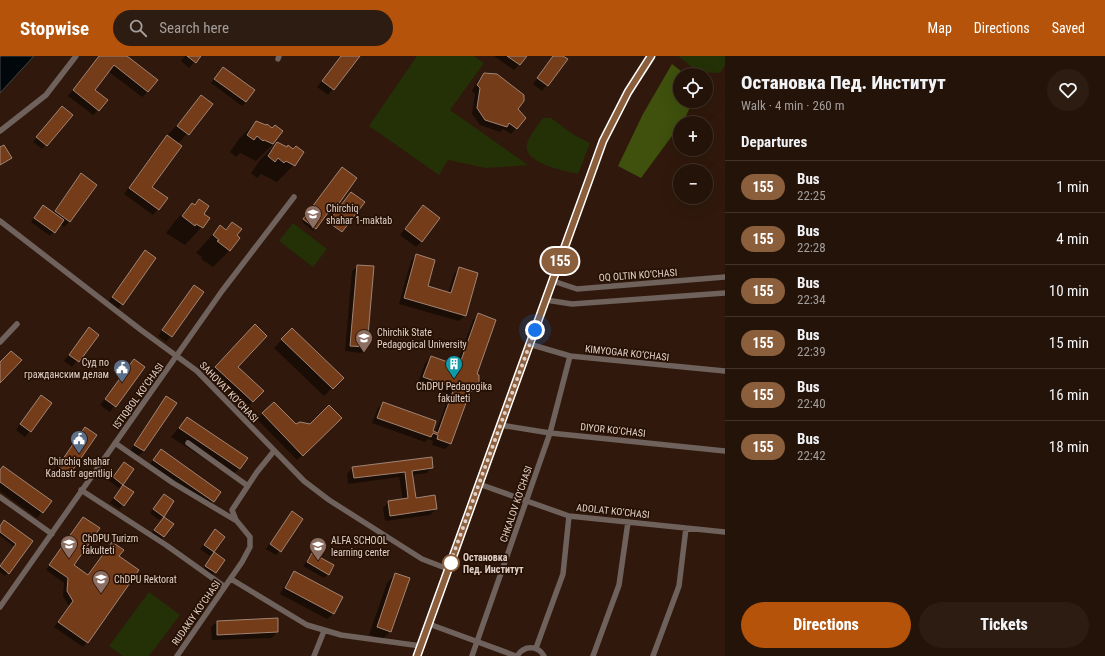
<!DOCTYPE html>
<meta charset="utf-8">
<style>
body{margin:0;font-family:"Roboto Condensed",sans-serif;background:#2c1c12;color:#f1f3f6;height:100vh;display:flex;flex-direction:column;font-size:15px;white-space:nowrap}
*{box-sizing:border-box;margin:0}
p{font-size:13px;color:#a39e9c}
.icon{flex:none;width:22px;height:22px;fill:none;stroke:currentColor;stroke-width:2;stroke-linecap:round;stroke-linejoin:round}
.map{position:relative;flex:1;overflow:hidden}
.drawer{display:flex;flex-direction:column;background:#241309;width:380px}
.drawer>*{flex:none}
.badge{padding:0 8px;border-radius:13px;font-size:14px;line-height:26px}
.fabs{position:absolute;left:673px;top:12px;display:grid;gap:8px}
.fabs a{display:grid;place-items:center;width:40px;height:40px;border-radius:50%;background:#241309;box-shadow:0 4px 16px #0002,0 0 0 1px #41322a;font-size:20px}
.you{position:absolute;width:20px;height:20px;margin:-10px;border:3px solid #fff;border-radius:50%;background:#1a73e8;box-shadow:0 0 0 6px #1a73e833}
.map>.badge{position:absolute;translate:-50% -50%;box-shadow:0 0 0 2px #fff}
h2{padding:0 16px;font-size:15px;line-height:36px}
.round{display:grid;place-items:center;flex:none;width:42px;height:42px;border-radius:21px;background:#2c1c12}
.headline{display:flex;align-items:center;justify-content:space-between;height:68px;padding:0 16px}
h1{font-size:19px;font-weight:800;line-height:30px}
.button{display:flex;gap:8px;margin-top:auto;padding:8px 16px}
.button a{flex:1;height:46px;border-radius:24px;background:#b45309;color:#fff;font-size:16px;font-weight:800;line-height:46px;text-align:center}
.button a+a{background:#2c1c12;color:#f1f3f6}
ul{padding:0;list-style:none}
li{display:flex;align-items:center;gap:12px;height:52px;padding:0 16px;border-top:1px solid #41322a}
li div{flex:1}
li b{display:block;font-size:15px}
li em{font-style:normal}
li .badge{min-width:44px;font-weight:700;text-align:center}
header{display:flex;align-items:center;gap:24px;box-sizing:border-box;height:56px;padding:0 20px;background:#b45309;color:#fff}
header strong{font-size:19px}
nav{display:flex;gap:22px;margin-inline-start:auto;font-size:14px}
.search{width:280px;height:36px;background:#2c1c12;display:flex;align-items:center;gap:10px;box-sizing:border-box;padding:0 14px;border-radius:22px;color:#a39e9c;font-size:15px}
main{display:flex;flex:1;min-height:0}
.map>svg:first-child{display:block}
</style>
<header>
<strong>Stopwise</strong>
<div class="search"><svg class="icon" aria-label="search" viewBox="0 0 24 24"><circle cx="10" cy="10" r="6"/><path d="M15 15l6 6"/></svg>Search here</div>
<nav><a>Map</a><a>Directions</a><a>Saved</a></nav>
</header>
<main>
<div class="map">
<svg width="725" height="600" viewBox="0 0 725 600">
<rect width="100%" height="100%" fill="#30190c"/>
<!-- green -->
<path fill="#243005" d="M417,0H474L484,7L450,54L528,109L486,112L448,104L439,119L369,70Z
M678,0H725V9L720,17L698,16Z
M543,62H551L574,79L590,87L578,118C564,114 518,107 528,85C531,77 538,69 543,62Z
M293,167L327,193L313,211L279,185Z
M149,536L180,559L149,600H123L109,590Z"/>
<!-- forest -->
<path fill="#3f510d" d="M672,8L686,19H680V45H693L684,64L680,67V69L641,122L618,110L643,58Z"/>
<!-- water -->
<path fill="#00080c" stroke="#444" d="M1,0H34L0,37V2Z"/>
<!-- shadow -->
<path fill="#0007" d="M99,0H125L148,35L142,41L108,15L93,34L98,54L93,59L68,40Z
M185,0H200L189,12L181,5Z
M341,0H359L328,39L317,31Z
M494,0H526L514,14Z
M554,0H562L566,3L542,35L533,28Z
M223,12L246,46L242,50L211,27Z
M484,18L525,62L511,78L503,73L500,76L480,69L472,58L475,38L472,35L478,24Z
M202,40L212,48L178,88L151,131L158,153L153,159L124,138L162,86Z
M58,55L71,59L42,93L33,86Z
M256,66L272,73L273,88L256,105L240,97L236,101L230,96L239,83Z
M277,87L293,94L294,109L277,126L261,118L257,122L251,117L260,104Z
M340,115L356,123L334,152L332,154L330,152L313,175L302,166Z
M81,119L70,165L64,171L60,168L50,180L31,166L43,150L53,157Z
M351,137L363,147L341,176L328,167Z
M200,144L202,158L209,163L185,189L166,177L175,165L192,148L194,150Z
M423,150L422,185L416,191L400,179Z
M232,167L236,180L230,194L213,211L201,203L202,201L196,197L220,170L225,174Z
M145,196L122,248L117,254L107,247Z
M417,199L426,231L448,237L454,218L459,212L465,260L459,265L399,248L411,205Z
M358,210L373,211L366,291L361,297L345,295L352,215Z
M195,230L171,280L166,286L158,280Z
M479,258L475,333L469,339L450,388L445,393L432,389L433,385L428,383L425,386L372,367L378,352L384,347L435,377L450,338L418,327L425,307L431,301L456,310L473,264Z
M89,273L98,279L72,311L64,305Z
M292,273L342,322L324,340L274,292Z
M249,275L236,311L262,335L247,351L210,317Z
M134,304L143,311L110,356L100,349Z
M167,341L144,395L138,400L130,395Z
M36,346L30,375L25,381L16,374Z
M274,347L295,369H310L340,362L297,404L257,363Z
M187,362L240,412L231,420L171,381Z
M85,372L69,417L64,423L53,416Z
M161,395L220,436L208,451L148,410Z
M124,407L123,428L119,432L109,425Z
M432,411L427,417L412,419L415,443L436,453L430,459L385,465L383,452L389,446L403,444L399,421L348,428L347,418L353,412Z
M0,414L50,446L37,462L0,435Z
M123,430L124,449L119,453L110,447Z
M164,439L163,460L159,464L150,457Z
M288,461L302,463L276,499L266,493Z
M83,462L73,509L88,520L112,487L118,500L138,514L83,591L54,571L69,550L63,540L64,527L46,514Z
M164,462L173,468L160,485L151,478Z
M0,471L32,485L5,520L0,516V511L15,491L0,480Z
M215,475L214,496L210,500L200,493Z
M312,498L328,518L324,522L303,510Z
M211,502L224,504L211,521L202,514Z
M295,517L341,542L333,558L327,563L280,538L289,522Z
M395,518L390,575L382,584L369,579L387,527Z
M277,563V576L272,582L212,584L211,571L217,566Z"/>
<!-- building -->
<path fill="#743c18" stroke="#a18474" d="M99,0H127L158,24L148,36L114,9L95,34L108,44L99,55L73,34Z
M187,0H201L196,7Z
M341,0H360L334,34L322,25Z
M507,0H527L520,9Z
M553,0H563L568,3L548,30L537,22Z
M223,11L255,34L246,46L214,23Z
M484,17L497,18L524,39V45L518,53L526,62L517,73L509,67L507,71L485,64L477,52L480,32L477,29Z
M201,39L213,48L189,79L177,70Z
M62,50L73,59L47,90L36,81Z
M256,65L266,69L267,68L272,72L275,69L283,75L273,88L264,84L263,85L257,80L254,84L247,79Z
M167,79L182,90L152,131L168,142L159,154L129,132Z
M277,86L287,91L288,89L293,93L296,90L304,96L295,110L286,105L284,107L278,102L275,106L268,100Z
M4,89L12,102L0,109V91Z
M342,111L357,122L335,153L333,150L316,173L303,163Z
M81,117L97,129L70,166L55,155Z
M351,136L365,146L342,176L328,166Z
M199,143L209,150L204,158L210,162L203,172L196,168L195,170L182,160L192,147L195,149Z
M43,149L64,164L55,177L34,162Z
M423,149L440,162L422,186L405,173Z
M232,166L242,173L237,179L240,182L230,195L217,185L219,184L213,179L220,169L226,174Z
M145,194L156,202L123,249L112,241Z
M416,198L435,204L428,230L451,237L459,211L478,217L466,260L404,242Z
M357,209L374,210L367,291L350,290Z
M194,229L204,236L172,281L162,274Z
M478,257L496,264L477,318L479,319V328L476,334L470,336L451,388L437,383L438,379L433,377L431,381L377,362L383,346L436,365L433,375L438,377L454,332L423,321L431,300L459,310Z
M255,268L267,280L238,311L264,335L253,346L215,311Z
M89,271L99,279L79,306L69,299Z
M292,272L344,322L333,333L281,283Z
M11,295L22,304L0,327V306Z
M134,303L145,311L116,351L105,343Z
M41,339L52,347L31,376L20,368Z
M166,340L177,347L144,395L134,389Z
M274,346L296,368L300,366L310,368L329,349L342,362L303,400L262,357Z
M187,361L248,402L240,413L179,372Z
M85,371L97,379L70,418L58,410Z
M161,393L221,436L214,446L153,404Z
M432,401L433,412L412,415L416,442L435,439L437,453L390,460L388,445L408,442L405,416L354,422L352,411Z
M124,406L134,413L123,429L113,421Z
M3,410L52,445L43,457L0,426V414Z
M123,429L134,436L124,450L114,442Z
M164,438L174,445L164,461L153,453Z
M292,455L303,463L281,496L270,488Z
M83,461L100,472L74,509L88,519L112,486L124,494L119,500L139,514L88,587L58,566L73,545L67,535L68,522L49,509Z
M164,461L174,468L164,481L154,474Z
M4,464L33,485L9,518L0,510L16,488L0,476V470Z
M215,473L225,481L214,496L204,489Z
M214,496L225,504L216,517L205,510Z
M312,497L334,509L329,519L307,506Z
M294,515L343,541L334,558L285,532Z
M395,517L410,522L391,576L377,571Z
M278,562V576L217,579V565Z"/>
<g fill="none" stroke-linecap="round" stroke-linejoin="round">
<!-- street -->
<path stroke="#6f615c" stroke-width="5.5" d="M278,3L279,0
M0,75L46,39L76,0
M0,165L141,274L197,315L304,425L329,444L422,503L448,513
M553,225L577,233L725,221
M546,244L572,248L725,237
M0,286L17,268
M529,288L570,300L725,315
M500,369L550,377L725,395
M115,387L173,427L235,464
M188,387L248,430
M479,428L569,460L725,476
M81,434L166,489L225,531
M0,441L52,478
M231,523L307,569L341,579L421,590
M0,551L222,235L294,141
M429,568L516,600
M536,592L563,518L569,460
M177,600L242,506L250,491V481L236,464L232,454L257,416L274,395
M314,600L324,575
M472,600L550,377L570,300
M517,600C524,589 538,589 544,600
M593,600L619,529L628,466
M653,600L679,530L686,472"/>
<!-- secondary -->
<path stroke="#9c877e" stroke-width="8" d="M417,600L603,85L628,36L651,0"/>
</g>
<g fill="none" stroke-linecap="round" stroke-linejoin="round">
<defs>
<path id="line" d="M417,600L603,85L628,36L651,0"/>
</defs>
<!-- line casing -->
<use href="#line" stroke="#fff" stroke-width="9"/>
<!-- line -->
<use href="#line" stroke="#8b5e3c" stroke-width="6"/>
<!-- walk -->
<path stroke="#e1d0c8" stroke-width="4" stroke-dasharray="0 7.2" d="M451,507L448,513L535,274"/>
</g>
<!-- icons -->
<defs>
<symbol id="school-pin" viewBox="-11 -11 22 30"><path d="M0 17L-7.5 6A9.5 9.5 0 1 1 7.5 6Z" fill="#8d6e63" stroke="#261004"/><path d="M0-5L7-2L0 1L-7-2ZM-4 1L0 2.5L4 1V4Q0 6-4 4Z" fill="#fff"/></symbol>
<symbol id="university-pin" viewBox="-11 -11 22 30"><path d="M0 17L-7.5 6A9.5 9.5 0 1 1 7.5 6Z" fill="#8d6e63" stroke="#261004"/><path d="M0-5L7-2L0 1L-7-2ZM-4 1L0 2.5L4 1V4Q0 6-4 4Z" fill="#fff"/></symbol>
<symbol id="building-pin" viewBox="-11 -11 22 30"><path d="M0 17L-7.5 6A9.5 9.5 0 1 1 7.5 6Z" fill="#0f9aa8" stroke="#261004"/><path d="M-4-6H4V6H1V3H-1V6H-4ZM-2.5-4.3h1.7v1.8h-1.7ZM.8-4.3h1.7v1.8H.8ZM-2.5-1h1.7V.8h-1.7ZM.8-1h1.7V.8H.8Z" fill="#fff"/></symbol>
<symbol id="civic-pin" viewBox="-11 -11 22 30"><path d="M0 17L-7.5 6A9.5 9.5 0 1 1 7.5 6Z" fill="#5c6f8a" stroke="#261004"/><path d="M-.6-6.5H3V-4.5H.6V-3L4-1V1h2V6H-6V1h2V-1L-.6-3ZM-1.2 2.5V6h2.4V2.5Z" fill="#fff"/></symbol>
</defs>
<g fill-rule="evenodd">
<use href="#school-pin" x="303" y="148" width="20" height="27"/>
<use href="#university-pin" x="354" y="272" width="20" height="27"/>
<use href="#building-pin" x="444" y="298" width="20" height="27"/>
<use href="#civic-pin" x="112" y="302" width="20" height="27"/>
<use href="#civic-pin" x="69" y="373" width="20" height="27"/>
<use href="#university-pin" x="59" y="478" width="20" height="27"/>
<use href="#school-pin" x="308" y="480" width="20" height="27"/>
<use href="#university-pin" x="91" y="513" width="20" height="27"/>
</g>
<!-- markers -->
<circle fill="#fff" stroke="#8b5e3c" stroke-width="2" cx="451" cy="507" r="8"/>
<g text-anchor="middle" dominant-baseline="central" stroke-width="3.5" stroke-linejoin="round" paint-order="stroke">
<!-- poi labels -->
<g font-size="10" fill="#e1d0c8" stroke="#261004" text-anchor="start">
<text x="326" y="152">Chirchiq<tspan x="326" dy="12">shahar 1-maktab</tspan></text>
<text x="377" y="276">Chirchik State<tspan x="377" dy="12">Pedagogical University</tspan></text>
<text x="109" y="306" text-anchor="end">Суд по<tspan x="109" dy="12">гражданским делам</tspan></text>
<text x="454" y="330" text-anchor="middle">ChDPU Pedagogika<tspan x="454" dy="12">fakulteti</tspan></text>
<text x="79" y="405" text-anchor="middle">Chirchiq shahar<tspan x="79" dy="12">Kadastr agentligi</tspan></text>
<text x="82" y="482">ChDPU Turizm<tspan x="82" dy="12">fakulteti</tspan></text>
<text x="331" y="484">ALFA SCHOOL<tspan x="331" dy="12">learning center</tspan></text>
<text x="114" y="523">ChDPU Rektorat</text>
</g>
<!-- street labels -->
<g font-size="10" fill="#e1d0c8" stroke="#261004">
<text transform="translate(638 219) rotate(-4)">OQ OLTIN KO‘CHASI</text>
<text transform="translate(627 297) rotate(6)">KIMYOGAR KO‘CHASI</text>
<text transform="translate(229 336) rotate(46)">SAHOVAT KO‘CHASI</text>
<text transform="translate(138 340) rotate(-54)">ISTIQBOL KO‘CHASI</text>
<text transform="translate(613 374) rotate(6)">DIYOR KO‘CHASI</text>
<text transform="translate(516 448) rotate(-71)">CHKALOV KO‘CHASI</text>
<text transform="translate(613 455) rotate(6)">ADOLAT KO‘CHASI</text>
<text transform="translate(196 557) rotate(-55)">RUDAKIY KO‘CHASI</text>
</g>
<!-- stop labels -->
<g font-size="10" font-weight="bold" fill="#e1d0c8" stroke="#261004" text-anchor="start">
<text x="463" y="501">Остановка<tspan x="463" dy="12">Пед. Институт</tspan></text>
</g>
</g>
</svg>
<div class="fabs">
<a><svg class="icon" aria-label="locate" viewBox="0 0 24 24"><circle cx="12" cy="12" r="6"/><path d="M12 2v4M12 18v4M2 12h4M18 12h4"/></svg></a>
<a>+</a>
<a>−</a>
</div>
<div class="you" style="left:535px;top:274px"></div>
<b class="badge" style="left:560px;top:205px;background:#8b5e3c;color:#fff">155</b>
</div>
<section class="drawer">
<div class="headline"><div><h1>Остановка Пед. Институт</h1><p>Walk · 4 min · 260 m</p></div><a class="round"><svg class="icon" aria-label="heart" viewBox="0 0 24 24"><path d="M12 20l-8-8c-3-5 5-10 8-4 3-6 11-1 8 4z"/></svg></a></div>
<h2>Departures</h2>
<ul>
<li><span class="badge" style="background:#8b5e3c;color:#fff">155</span><div><b>Bus</b><p>22:25</p></div><em>1 min</em></li>
<li><span class="badge" style="background:#8b5e3c;color:#fff">155</span><div><b>Bus</b><p>22:28</p></div><em>4 min</em></li>
<li><span class="badge" style="background:#8b5e3c;color:#fff">155</span><div><b>Bus</b><p>22:34</p></div><em>10 min</em></li>
<li><span class="badge" style="background:#8b5e3c;color:#fff">155</span><div><b>Bus</b><p>22:39</p></div><em>15 min</em></li>
<li><span class="badge" style="background:#8b5e3c;color:#fff">155</span><div><b>Bus</b><p>22:40</p></div><em>16 min</em></li>
<li><span class="badge" style="background:#8b5e3c;color:#fff">155</span><div><b>Bus</b><p>22:42</p></div><em>18 min</em></li>
</ul>
<div class="button"><a>Directions</a><a>Tickets</a></div>
</section>
</main>
